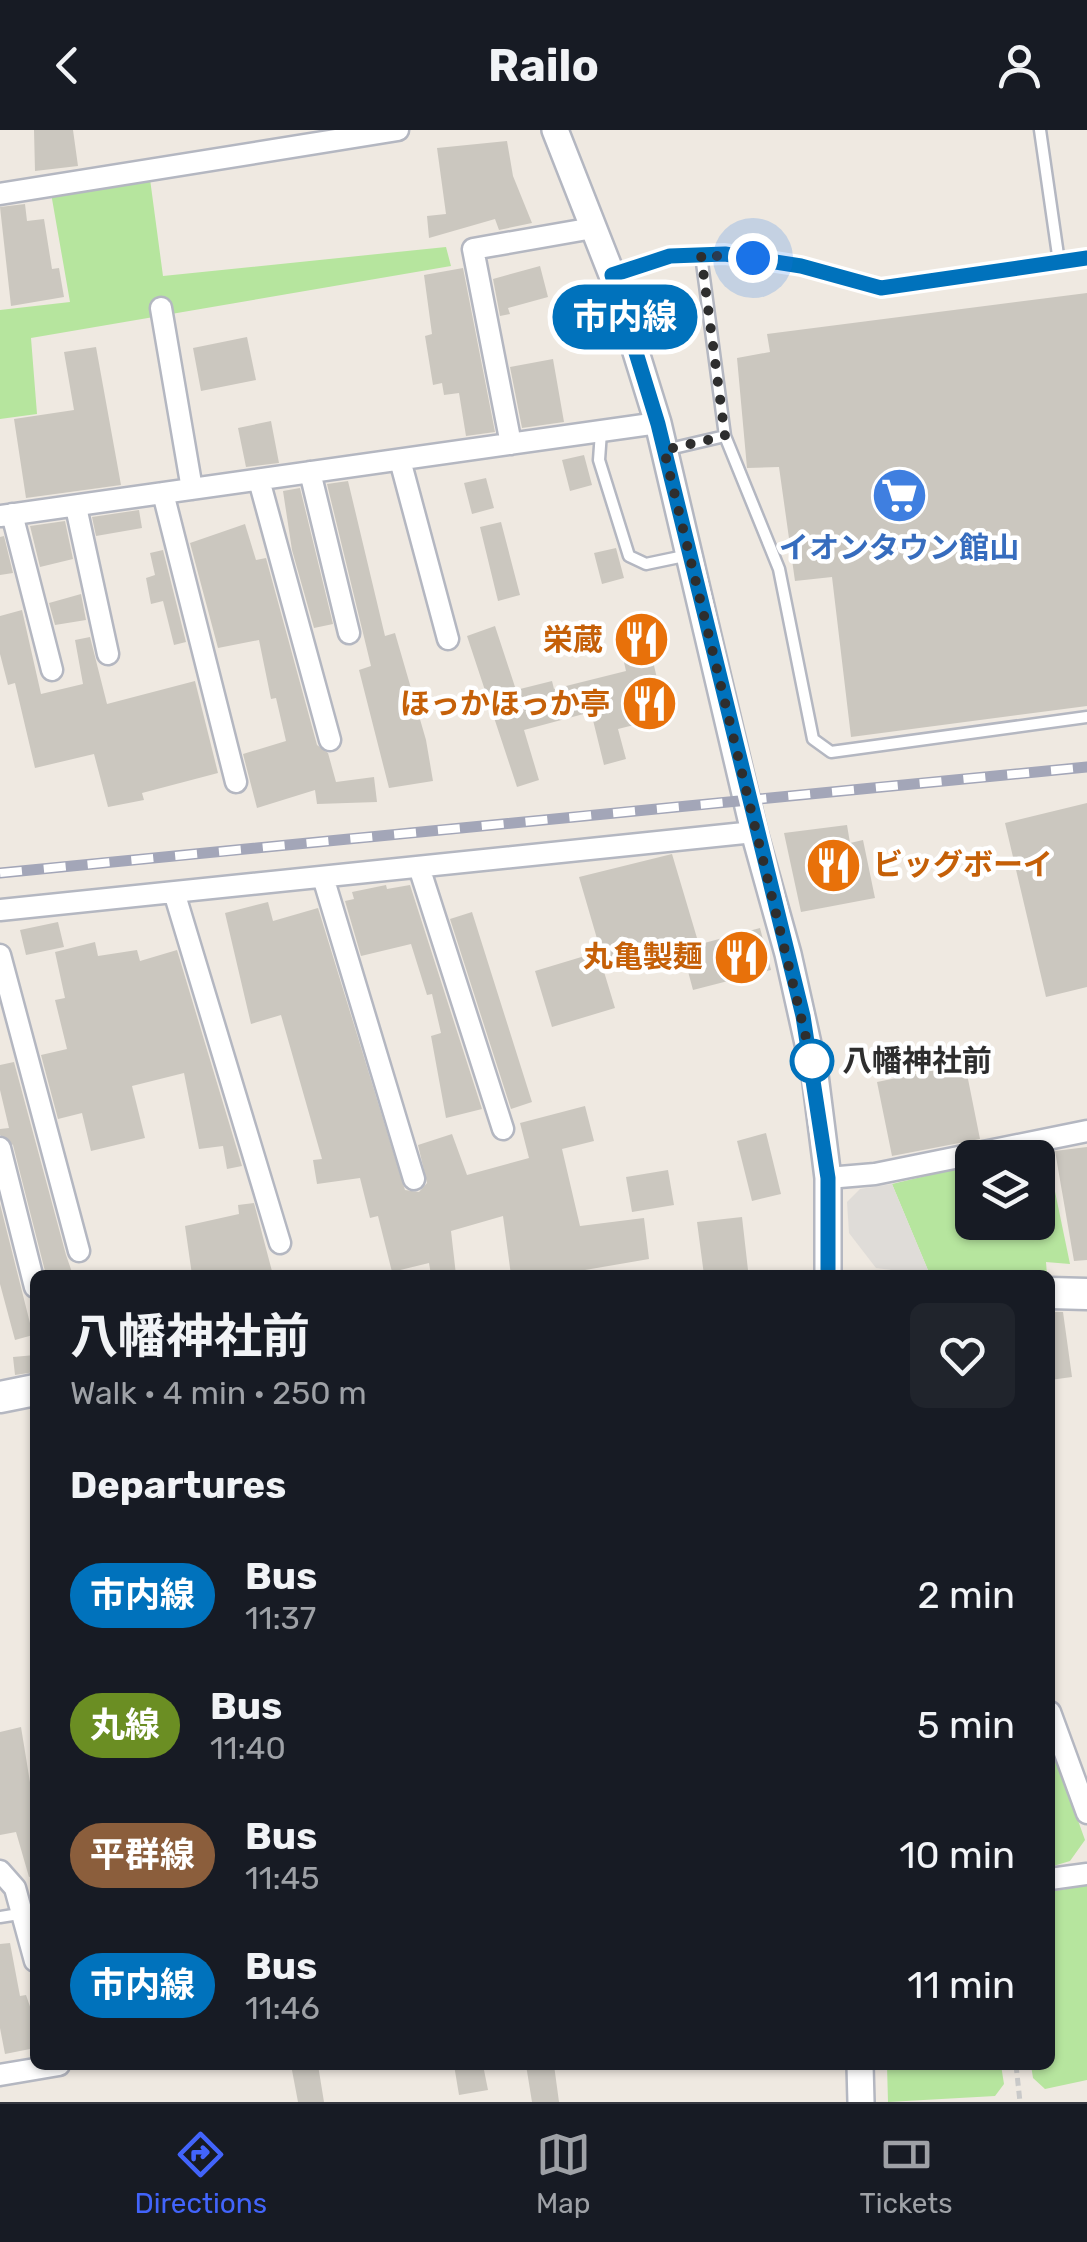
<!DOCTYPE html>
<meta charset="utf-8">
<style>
body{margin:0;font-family:Rubik,"Noto Sans JP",sans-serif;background:#20242c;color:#f1f3f6;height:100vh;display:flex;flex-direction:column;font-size:38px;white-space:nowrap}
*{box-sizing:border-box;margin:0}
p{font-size:32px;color:#9ea1a6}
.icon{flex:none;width:55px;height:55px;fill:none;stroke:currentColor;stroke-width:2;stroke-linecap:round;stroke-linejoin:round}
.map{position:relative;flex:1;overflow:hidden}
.sheet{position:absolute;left:30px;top:1140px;width:1025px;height:800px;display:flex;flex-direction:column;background:#171b24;border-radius:15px;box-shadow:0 2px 8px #0004}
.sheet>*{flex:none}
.badge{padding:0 20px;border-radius:32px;font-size:35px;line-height:65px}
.buttons{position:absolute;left:955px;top:1010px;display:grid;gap:20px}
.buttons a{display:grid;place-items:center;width:100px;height:100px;border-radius:15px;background:#171b24;box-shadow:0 2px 8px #0004;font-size:50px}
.you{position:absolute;width:50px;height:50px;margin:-25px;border:8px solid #fff;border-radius:50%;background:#1a73e8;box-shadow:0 0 0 15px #1a73e833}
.map>.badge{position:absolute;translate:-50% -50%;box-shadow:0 0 0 5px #fff}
h2{padding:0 40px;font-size:38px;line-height:90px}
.round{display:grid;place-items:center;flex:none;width:105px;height:105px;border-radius:15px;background:#20242c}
.head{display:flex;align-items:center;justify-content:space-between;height:170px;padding:0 40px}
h1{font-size:48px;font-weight:700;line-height:75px}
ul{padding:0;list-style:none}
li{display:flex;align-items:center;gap:30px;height:130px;padding:0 40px}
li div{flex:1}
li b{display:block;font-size:38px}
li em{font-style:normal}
li .badge{min-width:110px;font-weight:700;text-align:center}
header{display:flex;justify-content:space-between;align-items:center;height:130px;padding:0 40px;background:#171b24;font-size:45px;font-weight:700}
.tabs{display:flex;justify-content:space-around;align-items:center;height:140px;border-top:2px solid #363941;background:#171b24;font-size:28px;color:#9ea1a6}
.tabs a{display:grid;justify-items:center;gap:5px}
.tabs .on{color:#4264fb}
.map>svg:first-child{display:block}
</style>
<header><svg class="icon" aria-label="back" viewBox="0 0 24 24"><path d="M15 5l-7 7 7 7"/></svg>Railo<svg class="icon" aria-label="person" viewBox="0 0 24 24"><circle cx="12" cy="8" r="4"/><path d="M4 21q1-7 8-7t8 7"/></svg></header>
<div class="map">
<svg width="1087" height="1972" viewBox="0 0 1087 1972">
<rect width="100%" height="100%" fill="#efe9e1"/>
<!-- green -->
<path fill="#b6e59e" d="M150,49L163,146L446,117L451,136L31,208L37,284L0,289V180L70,172L51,63Z
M1046,1018L1070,1134L1046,1132L1047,1145H930L892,1054L972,1035V1092H1038V1028L1006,1027Z
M1050,1612L1085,1710L1070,1731L1050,1737Z
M1087,1755V1950L1045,1959L1033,1948L1031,1935H1050V1762Z
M887,1935H1001L1004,1954L995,1966L888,1972Z"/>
<!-- plaza -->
<path fill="#dfdcd8" d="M892,1054L930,1145L876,1138L849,1103L847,1072L860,1059Z"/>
<!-- building -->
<path fill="#cbc7bf" d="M34,0H73L78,36L35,41Z
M507,11L513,46L532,93L499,100L495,89L429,108L427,86L446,84L437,18Z
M25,74L27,91L44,89L52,139L59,138L64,167L11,176L0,77Z
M540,136L548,167L508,178L510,184L500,186L493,149Z
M463,138L495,302L466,306L459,263L444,265L442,253L433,255L425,206L432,204L424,145Z
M1087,163V576L851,607L832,447L795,451L779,337L747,338L737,228L770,222L767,204Z
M247,207L256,250L201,261L193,218Z
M96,217L121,355L26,368L14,289L74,280L64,222Z
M553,229L564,292L522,298L510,237Z
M271,291L279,333L246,337L238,298Z
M584,325L592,355L570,361L562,330Z
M486,348L494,378L472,384L464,353Z
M348,351L385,506L395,503L426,610L433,651L389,658L359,540L371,536L327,354Z
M300,358L333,494L314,498L292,420L283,361Z
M139,380L142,398L96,406L92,387Z
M65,391L73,429L40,437L30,396Z
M501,392L520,465L498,471L480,397Z
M245,394L256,430L266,428L317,615L328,623L336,652L374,647L377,672L317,674L315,660L257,678L243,624L286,611L276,568L271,569L259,510L218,518L190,413Z
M4,406L13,443L0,445V407Z
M616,418L624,448L602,454L594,423Z
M163,420L186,512L174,515L163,471L151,474L146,448L155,445L150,423Z
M81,464L86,490L55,495L49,473Z
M22,480L41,564L83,554L75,510L90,507L107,574L195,551L218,643L142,663L144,670L108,677L94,624L35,638L15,553L8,555L0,524V486Z
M655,487L663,524L652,527L666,587L618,599L626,629L604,635L591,582L524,600L539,650L517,657L467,506L495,496L516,560L552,551L554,559L626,541L616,497Z
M1087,673V857L1046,867L1005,693Z
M847,695L850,713L863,710L875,768L801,782L784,703Z
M672,724L697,808L605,836L579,747Z
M386,755L387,759L410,755L482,979L446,988L431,906L441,903L432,864L427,865L411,814L361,826L345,771L354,769L352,762Z
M268,772L273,791L318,778L405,1060L419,1062L427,1053L418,1015L452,1004L467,1045L529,1028L520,993L585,976L594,1011L562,1019L580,1096L644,1088L649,1129L556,1145H511L503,1086L451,1101L456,1145H431L429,1133L392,1142L378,1086L370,1088L360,1048L317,1054L313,1030L322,1029L281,885L251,894L225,783Z
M472,782L532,972L511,979L450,789Z
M58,792L64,817L26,825L20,800Z
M760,798L771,840L693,860L682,819Z
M95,812L98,826L137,820L140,831L177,820L242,1036L227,1039L223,1016L199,1019L184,943L132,956L145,1008L91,1021L82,983L58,989L41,925L67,919L55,870L65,868L55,822Z
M598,822L615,878L552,897L535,841Z
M14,932L66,1125L73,1145H46L13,1015L0,1005V999L9,998L0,960V935Z
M965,934L980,1009L892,1026L877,952Z
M766,1003L781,1064L752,1071L737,1011Z
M1087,1017V1130L1074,1131L1055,1021Z
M668,1040L674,1075L632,1082L626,1047Z
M254,1073L273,1145H192L185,1096L239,1084L238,1075Z
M0,1074L33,1205L15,1210L0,1154Z
M742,1087L748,1140L704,1145L697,1092Z
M1050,1182H1063L1072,1247L1050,1250Z
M35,1225V1242L15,1245L13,1227Z
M21,1597L35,1683V1746L29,1747L16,1702L0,1705V1602Z
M10,1813L20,1866L26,1865L35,1891V1918L5,1924L0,1898V1814Z
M291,1935H318L324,1972H298Z
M454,1935H483L488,1960L459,1965Z
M526,1935H554L559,1972H532Z"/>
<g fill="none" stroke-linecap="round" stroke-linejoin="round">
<defs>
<path id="service" d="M1040,0L1059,132
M701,125L725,306L779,439L813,609L831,622L1087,587
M613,144L670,126L725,125L801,136L881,158L1087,128
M601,302L599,330L629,426L646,434L689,425
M665,320L725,306
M0,1787L19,1784"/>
<path id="minor" d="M0,64L398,0
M161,178L192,359
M511,314L473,119L593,98
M400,330L448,509
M310,342L349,503
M259,350L330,610
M163,363L236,652
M76,377L108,524
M12,384L52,540
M0,386L658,293
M419,737L503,999
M323,747L414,1049
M174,762L280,1113
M0,780L754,702
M0,825L79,1121
M0,1018L35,1157
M828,1048L875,1044L1087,1001
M1050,1582L1087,1683
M0,1741L15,1758L35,1831
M1050,1749L1087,1744
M0,1945L59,1935"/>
<path id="tertiary" d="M555,0L612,145L658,293L754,702L788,824L815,945L828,1048V1145
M860,1935L861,1972"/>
<path id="secondary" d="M1050,1163L1087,1164
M0,1267L35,1260"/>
</defs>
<!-- service casing -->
<use href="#service" stroke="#b4b7c1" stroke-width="15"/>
<!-- minor casing -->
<use href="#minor" stroke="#b4b7c1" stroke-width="25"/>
<!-- tertiary casing -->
<use href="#tertiary" stroke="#b4b7c1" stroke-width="30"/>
<!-- secondary casing -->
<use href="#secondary" stroke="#b4b7c1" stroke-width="35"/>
<!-- path -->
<path stroke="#c9c9c9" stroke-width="5" stroke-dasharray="8 5" stroke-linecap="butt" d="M1016,1935L1020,1972"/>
<!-- service -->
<use href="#service" stroke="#fff" stroke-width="10"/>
<!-- minor -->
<use href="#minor" stroke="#fff" stroke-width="20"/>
<!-- tertiary -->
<use href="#tertiary" stroke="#fff" stroke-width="25"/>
<!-- secondary -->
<use href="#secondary" stroke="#fff" stroke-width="30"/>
<defs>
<path id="rail" d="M0,743L1087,637"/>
</defs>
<!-- rail casing -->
<use href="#rail" stroke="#a3a6b8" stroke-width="11"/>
<!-- rail -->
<use href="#rail" stroke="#fff" stroke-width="8" stroke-dasharray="22" stroke-linecap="butt"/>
</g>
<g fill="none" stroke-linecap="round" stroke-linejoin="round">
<defs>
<path id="line" d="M828,1145V1048L803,886L658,294L612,145L670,126L725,124L801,136L881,158L1087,128"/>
</defs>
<!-- line casing -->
<use href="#line" stroke="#fff" stroke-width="22"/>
<!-- line -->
<use href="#line" stroke="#0072bc" stroke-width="15"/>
<!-- walk -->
<path stroke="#2e2e2e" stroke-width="10" stroke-dasharray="0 18" d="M753,128L701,125L725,306L664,320L815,945L812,931"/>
</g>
<!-- icons -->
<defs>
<symbol id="supermarket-disc" viewBox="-11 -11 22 22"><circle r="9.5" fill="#3f7fe0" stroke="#fff"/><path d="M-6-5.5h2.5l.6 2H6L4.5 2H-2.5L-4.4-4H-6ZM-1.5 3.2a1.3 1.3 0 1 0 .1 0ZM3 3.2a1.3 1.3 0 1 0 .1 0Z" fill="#fff"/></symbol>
<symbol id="restaurant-disc" viewBox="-11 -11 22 22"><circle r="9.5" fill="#e8710a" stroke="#fff"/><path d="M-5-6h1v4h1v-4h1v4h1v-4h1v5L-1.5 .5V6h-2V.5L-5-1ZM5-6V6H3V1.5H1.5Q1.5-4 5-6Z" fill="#fff"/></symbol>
</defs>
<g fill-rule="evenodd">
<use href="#supermarket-disc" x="868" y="334" width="63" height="63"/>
<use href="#restaurant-disc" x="610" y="478" width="63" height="63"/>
<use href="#restaurant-disc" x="618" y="542" width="63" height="63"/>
<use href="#restaurant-disc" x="802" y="704" width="63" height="63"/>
<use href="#restaurant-disc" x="710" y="796" width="63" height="63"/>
</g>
<!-- markers -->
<circle fill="#fff" stroke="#0072bc" stroke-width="5" cx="812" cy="931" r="20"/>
<g text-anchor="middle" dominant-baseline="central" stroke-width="9" stroke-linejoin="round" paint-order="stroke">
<!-- shop labels -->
<g font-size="30" font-weight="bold" fill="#366cbe" stroke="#fff">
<text x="899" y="418">イオンタウン館山</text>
</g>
<!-- food labels -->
<g font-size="30" font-weight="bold" fill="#c56008" stroke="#fff" text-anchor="end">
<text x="603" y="510">栄蔵</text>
<text x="610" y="574">ほっかほっか亭</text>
<text x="873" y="735" text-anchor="start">ビッグボーイ</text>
<text x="703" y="827">丸亀製麺</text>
</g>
<!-- stop labels -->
<g font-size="30" font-weight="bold" fill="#2e2e2e" stroke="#fff" text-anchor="start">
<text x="842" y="931">八幡神社前</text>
</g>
</g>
</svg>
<div class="buttons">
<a><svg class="icon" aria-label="layers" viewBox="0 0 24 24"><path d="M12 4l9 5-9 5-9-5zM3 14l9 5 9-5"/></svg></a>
</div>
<div class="you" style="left:753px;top:128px"></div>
<b class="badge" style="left:625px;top:187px;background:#0072bc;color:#fff">市内線</b>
<section class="sheet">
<div class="head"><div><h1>八幡神社前</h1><p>Walk · 4 min · 250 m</p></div><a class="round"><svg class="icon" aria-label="heart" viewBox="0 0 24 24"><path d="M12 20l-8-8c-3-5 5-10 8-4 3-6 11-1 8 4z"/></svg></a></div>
<h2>Departures</h2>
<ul>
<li><span class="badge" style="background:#0072bc;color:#fff">市内線</span><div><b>Bus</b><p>11:37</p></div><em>2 min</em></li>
<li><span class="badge" style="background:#6b8e23;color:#fff">丸線</span><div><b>Bus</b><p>11:40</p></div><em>5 min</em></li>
<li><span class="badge" style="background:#8b5e3c;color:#fff">平群線</span><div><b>Bus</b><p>11:45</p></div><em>10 min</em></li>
<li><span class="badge" style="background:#0072bc;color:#fff">市内線</span><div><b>Bus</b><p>11:46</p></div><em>11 min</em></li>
</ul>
</section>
</div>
<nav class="tabs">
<a class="on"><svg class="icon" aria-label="directions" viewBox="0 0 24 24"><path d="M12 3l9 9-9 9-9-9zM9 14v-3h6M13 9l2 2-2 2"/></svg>Directions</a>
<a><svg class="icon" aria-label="map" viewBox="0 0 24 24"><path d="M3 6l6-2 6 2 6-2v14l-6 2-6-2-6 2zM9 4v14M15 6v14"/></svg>Map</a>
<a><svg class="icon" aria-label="tickets" viewBox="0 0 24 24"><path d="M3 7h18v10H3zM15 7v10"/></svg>Tickets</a>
</nav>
